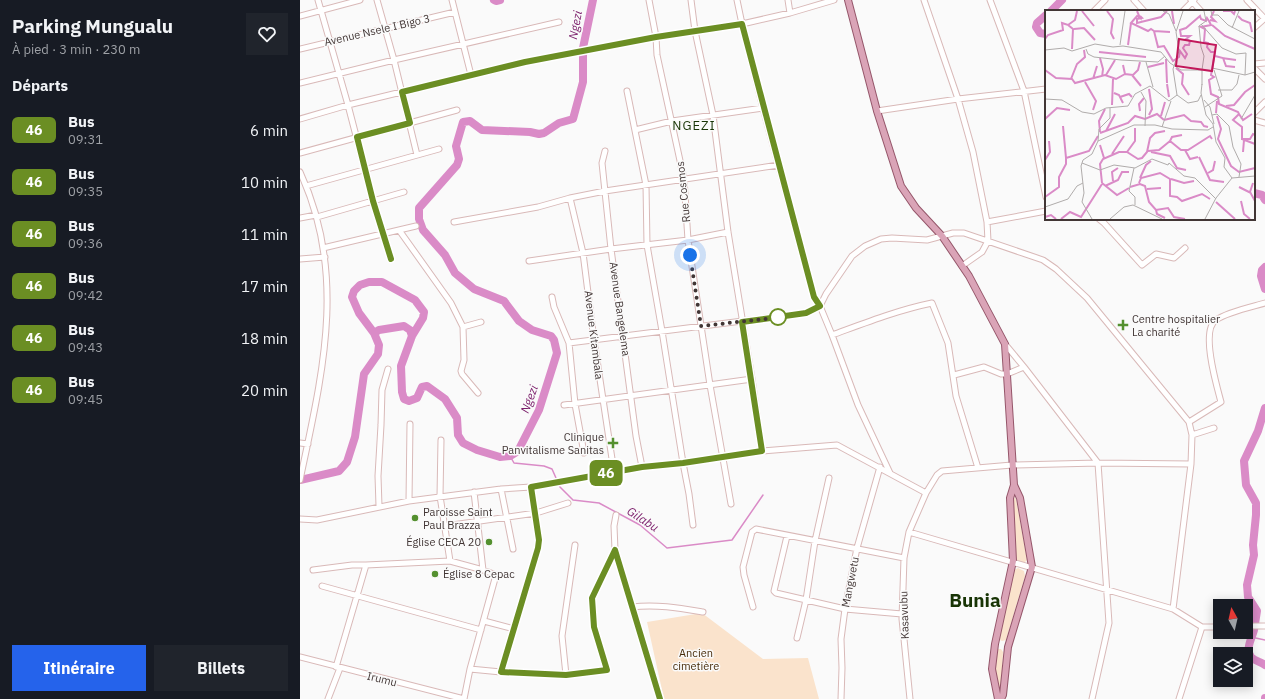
<!DOCTYPE html>
<html lang="fr">
<meta charset="utf-8">
<style>
body{margin:0;font-family:"IBM Plex Sans",sans-serif;background:#20242c;color:#f1f3f6;height:100vh;display:flex;flex-direction:column;font-size:15px;white-space:nowrap}
*{box-sizing:border-box;margin:0}
p{font-size:13px;color:#9ea1a6}
.icon{flex:none;width:22px;height:22px;fill:none;stroke:currentColor;stroke-width:2;stroke-linecap:round;stroke-linejoin:round}
.map{position:relative;flex:1;overflow:hidden}
.drawer{display:flex;flex-direction:column;background:#171b24;width:300px}
.drawer>*{flex:none}
.badge{padding:0 8px;border-radius:6px;font-size:14px;line-height:26px}
.needle{width:26px;rotate:352deg}
.controls{position:absolute;left:913px;top:599px;display:grid;gap:8px}
.controls a{display:grid;place-items:center;width:40px;height:40px;border-radius:0px;background:#171b24;box-shadow:0 2px 10px #0003;font-size:20px}
.you{position:absolute;width:20px;height:20px;margin:-10px;border:3px solid #fff;border-radius:50%;background:#1a73e8;box-shadow:0 0 0 6px #1a73e833}
.map>.badge{position:absolute;translate:-50% -50%;box-shadow:0 0 0 2px #fff}
h2{padding:0 12px;font-size:15px;line-height:36px}
.round{display:grid;place-items:center;flex:none;width:42px;height:42px;border-radius:0px;background:#20242c}
.headline{display:flex;align-items:center;justify-content:space-between;height:68px;padding:0 12px}
h1{font-size:19px;font-weight:700;line-height:30px}
.button{display:flex;gap:8px;margin-top:auto;padding:8px 12px}
.button a{flex:1;height:46px;border-radius:0px;background:#2563eb;color:#fff;font-size:16px;font-weight:700;line-height:46px;text-align:center}
.button a+a{background:#20242c;color:#f1f3f6}
ul{padding:0;list-style:none}
li{display:flex;align-items:center;gap:12px;height:52px;padding:0 12px}
li div{flex:1}
li b{display:block;font-size:15px}
li em{font-style:normal}
li .badge{min-width:44px;font-weight:700;text-align:center}
main{display:flex;flex:1;min-height:0}
.map>svg:first-child{display:block}
</style>
<main>
<section class="drawer">
<div class="headline"><div><h1>Parking Mungualu</h1><p>À pied · 3 min · 230 m</p></div><a class="round"><svg class="icon" aria-label="heart" viewBox="0 0 24 24"><path d="M12 20l-8-8c-3-5 5-10 8-4 3-6 11-1 8 4z"/></svg></a></div>
<h2>Départs</h2>
<ul>
<li><span class="badge" style="background:#6b8e23;color:#fff">46</span><div><b>Bus</b><p>09:31</p></div><em>6 min</em></li>
<li><span class="badge" style="background:#6b8e23;color:#fff">46</span><div><b>Bus</b><p>09:35</p></div><em>10 min</em></li>
<li><span class="badge" style="background:#6b8e23;color:#fff">46</span><div><b>Bus</b><p>09:36</p></div><em>11 min</em></li>
<li><span class="badge" style="background:#6b8e23;color:#fff">46</span><div><b>Bus</b><p>09:42</p></div><em>17 min</em></li>
<li><span class="badge" style="background:#6b8e23;color:#fff">46</span><div><b>Bus</b><p>09:43</p></div><em>18 min</em></li>
<li><span class="badge" style="background:#6b8e23;color:#fff">46</span><div><b>Bus</b><p>09:45</p></div><em>20 min</em></li>
</ul>
<div class="button"><a>Itinéraire</a><a>Billets</a></div>
</section>
<div class="map">
<svg width="965" height="699" viewBox="0 0 965 699">
<rect width="100%" height="100%" fill="#fafafa"/>
<!-- green -->
<path fill="#fae3cc" d="M714,497L716,499L727,560L724,563L717,560L714,558L712,500Z
M718,568L724,571L725,576L706,640L702,641L700,640L699,637L714,570Z
M402,613L463,659L508,658L519,699H364L347,622Z
M698,649H701L703,652L701,693L699,694L694,670Z"/>
<g fill="none" stroke-linecap="round" stroke-linejoin="round">
<!-- stream -->
<path stroke="#da8bc7" stroke-width="1.5" d="M210,456L214,463L244,466L252,469L260,487L273,500L299,503L340,525L367,548L432,540L463,495
M951,637L965,640"/>
<!-- river -->
<path stroke="#da8bc7" stroke-width="8" d="M194,0L196,1L200,0
M751,11L762,0
M746,15L737,23L736,27L740,33L746,34
M954,193L962,195L965,200
M965,267L962,270L961,276L965,289
M74,333L79,330L104,326L110,330L112,336
M965,408L958,431L944,461L946,485L956,503V515L953,545L954,555L947,585L948,597L957,611C956,617 955,624 954,630C952,638 945,649 951,657C955,661 961,662 965,665
M0,480L39,471L47,462L55,437L64,374L78,354L79,345L74,333L59,313L52,297L54,291L60,285L69,282H82L115,300L124,312L123,318L112,336L101,366L102,392L104,399L109,401L117,398L122,387L127,386L145,399L157,418L158,435L163,443L177,450L200,457L210,456L218,451L239,410L257,353L254,340L251,336L232,330L219,321L204,301L174,289L155,273L145,255L123,230L119,219V208L157,165L159,159L156,146L163,122L170,121L182,130L230,132L239,134L244,133L259,123L273,119L283,82V48L293,0
M965,699V698"/>
<defs>
<path id="minor" d="M18,0L48,105L73,201L91,259
M77,0L94,60L117,155
M152,0L171,75
M349,0L356,37L357,55L384,179L388,240L410,385L431,504
M391,0L395,31L413,115L428,232L452,379L462,451
M437,0L442,24L463,108L514,297L520,306L532,335L558,405L590,473
M488,0L490,13
M624,0L658,99L673,152L687,222L688,241L682,252L662,266
M690,0L724,91L746,197
M834,0L844,11
M891,0L901,11
M947,0L965,19
M794,11L805,0
M883,11L894,0
M0,16L60,0
M954,28L965,18
M0,49L155,12
M954,64L965,63
M954,68L965,79
M0,83L94,60L259,22
M327,91L346,185L347,245L362,331L383,463L389,494L393,525
M577,111L658,99L746,89
M954,113L965,102
M0,119L48,105L225,62L356,37L442,24L490,13L534,0
M954,120L965,123
M335,130L372,121L463,108
M305,151L302,163L311,249L336,436L342,467
M0,153L157,110
M0,172C48,275 22,375 0,480
M6,186L139,149
M270,198L283,253L294,340L314,472
M17,217L104,192
M0,218L16,215
M799,219L804,223L842,265L856,254L874,258L885,248
M154,222L238,207L270,198L305,191L479,165
M687,222L746,211
M99,230L116,226
M23,248L99,230L151,303L163,327L164,360L161,371L162,374L178,393
M0,259L25,257
M229,261L311,249L388,240L428,232
M252,297L254,307L269,343L275,404L284,453
M163,327L181,322
M532,335C565,323 598,310 632,303L648,343L656,396L678,468
M269,343L506,313L520,306L526,294L552,256L565,246L581,239L592,238L627,240L653,233H664L743,260L756,269L787,298L889,422L892,435L891,464L873,609
M705,344L724,367L798,463L809,623L792,699
M654,375L684,367L701,374H707L724,367
M264,405L452,379
M889,422L921,402C917,387 900,330 916,320C927,312 951,307 965,303
M892,435L914,428
M141,440L140,496L150,561
M0,443L8,444
M201,489L213,549
M174,492L183,570
M109,501L110,424
M79,506L78,476L81,425L82,390L88,369
M316,515L314,526L315,550L360,699
M0,519L17,520L109,501L201,489L231,487L342,467L383,463L462,451L537,445L626,493L637,475L642,471L712,465L798,463L891,464
M145,526L236,513L268,503
M609,532L873,609L902,627H920
M487,536L474,591L476,593L545,609L602,614
M13,570L52,565H66L150,561L183,570L196,575L170,669L164,699
M22,586L181,630
M332,607C356,604 379,608 403,612
M453,607L444,575L443,567L452,532L456,529L604,558
M184,621L214,629
M954,626H965
M497,638L506,600L515,541L529,478
M0,657L164,699
M36,667L66,565
M170,669L201,672L266,675L307,670L294,627L292,598L315,550
M201,672L238,548L239,540L231,487
M266,675L262,636L275,545
M28,699L40,668
M541,699L542,668L541,639L545,609L557,548L580,467
M610,699L602,619L604,558L609,532L626,493
M879,699L902,627"/>
<path id="major" d="M548,0L577,111L601,186L616,208L642,236L669,276L705,344L714,485L720,498L732,567L708,647L703,695L701,699
M698,699L692,669L695,644L713,561L710,498L714,485"/>
</defs>
<!-- minor casing -->
<use href="#minor" stroke="#d9b9b8" stroke-width="7"/>
<!-- major casing -->
<use href="#major" stroke="#95566a" stroke-width="8"/>
<!-- minor -->
<use href="#minor" stroke="#fff" stroke-width="5"/>
<!-- major -->
<use href="#major" stroke="#daa4b7" stroke-width="6"/>
</g>
<g fill="none" stroke-linecap="round" stroke-linejoin="round">
<defs>
<path id="line" d="M91,259L73,201L57,137L110,123L102,92L225,62L356,37L442,24L514,297L520,306L506,313L442,322L462,451L383,463L342,467L231,487L239,540L238,548L201,672L266,675L307,670L294,627L292,598L315,550L360,699"/>
</defs>
<!-- line casing -->
<use href="#line" stroke="#fff" stroke-width="9"/>
<!-- line -->
<use href="#line" stroke="#6b8e23" stroke-width="6"/>
<!-- walk -->
<path stroke="#423635" stroke-width="4" stroke-dasharray="0 7.2" d="M390,255L401,326L483,317H478"/>
</g>
<!-- markers -->
<circle fill="#fff" stroke="#6b8e23" stroke-width="2" cx="478" cy="317" r="8"/>
<g fill="#54902f" stroke="#fafafa" stroke-width="1.5">
<path d="M821 319h4v4h4v4h-4v4h-4v-4h-4v-4h4z"/>
<path d="M311 437h4v4h4v4h-4v4h-4v-4h-4v-4h4z"/>
<circle cx="115" cy="518" r="4"/>
<circle cx="189" cy="542" r="4"/>
<circle cx="135" cy="574" r="4"/>
</g>
<g text-anchor="middle" dominant-baseline="central" stroke-width="3" stroke-linejoin="round" paint-order="stroke">
<!-- street labels -->
<g font-size="11" fill="#423635" stroke="#fafafa">
<text transform="translate(77 30) rotate(-13)">Avenue Nsele I Bigo 3</text>
<text transform="translate(383 192) rotate(-96)">Rue Cosmos</text>
<text transform="translate(320 309) rotate(82)">Avenue Bangelema</text>
<text transform="translate(294 335) rotate(83)">Avenue Kitambala</text>
<text transform="translate(550 582) rotate(-79)">Mangwetu</text>
<text transform="translate(604 615) rotate(-92)">Kasavubu</text>
<text transform="translate(82 679) rotate(14)">Irumu</text>
</g>
<!-- poi labels -->
<g font-size="11" fill="#423635" stroke="#fafafa" text-anchor="start">
<text x="832" y="319">Centre hospitalier<tspan x="832" dy="13">La charité</tspan></text>
<text x="304" y="437" text-anchor="end">Clinique<tspan x="304" dy="13">Panvitalisme Sanitas</tspan></text>
<text x="123" y="512">Paroisse Saint<tspan x="123" dy="13">Paul Brazza</tspan></text>
<text x="181" y="542" text-anchor="end">Église CECA 20</text>
<text x="143" y="574">Église 8 Cepac</text>
</g>
<!-- park labels -->
<g font-size="11" fill="#472c0a" stroke="#fafafa">
<text x="396" y="653">Ancien<tspan x="396" dy="13">cimetière</tspan></text>
</g>
<!-- water labels -->
<g font-size="12" font-style="italic" fill="#7c206c" stroke="#fafafa">
<text transform="translate(275 25) rotate(-79)">Ngezi</text>
<text transform="translate(229 399) rotate(-70)">Ngezi</text>
<text transform="translate(343 519) rotate(33)">Gilabu</text>
</g>
<!-- quarter labels -->
<g font-size="13" letter-spacing="1" fill="#183405" stroke="#fafafa">
<text x="394" y="125">NGEZI</text>
</g>
<!-- town labels -->
<g font-size="19" font-weight="bold" fill="#183405" stroke="#fafafa">
<text x="675" y="600">Bunia</text>
</g>
</g>
<!-- overview -->
<g transform="translate(745 10)">
<rect width="210" height="210" fill="#fafafa"/>
<path fill="none" stroke="#da8bc7" stroke-width="2" d="M37,1L49,16M62,1L68,9L66,23L69,29M92,1L95,8L92,6L86,13L103,21L106,19L109,21L113,37L119,36L128,51L134,47L135,41L140,48L142,44L138,38L140,35H144L145,31L141,29L145,26H136L135,20L141,18L155,6L156,9L161,11L162,8L164,11M127,1L129,14M178,1H186L189,4L190,1M95,6L97,8L92,9V13L116,7L122,1M193,6L197,10L205,13L207,22M165,10L170,11L166,7L169,1M164,11L166,15L156,17L160,19L159,32L163,33L162,37L166,42H170L166,65L169,67L164,70L166,84L173,87L174,94L193,102L194,104L188,110L197,117V129H205L208,124L210,125M23,15L28,19L27,39M167,15L180,26L210,39M29,19L39,18L50,30M109,21L125,22M0,29L3,25L18,20L17,13L23,15L30,10L32,1M83,35L86,13M54,42L101,47M170,46L178,48L181,56L190,57M55,48L58,59L57,67M177,48L191,50M121,49L122,73M78,55L80,64L88,65L93,60L95,52M103,57L119,53M131,58L138,64L137,74L144,85M0,60L11,68L27,69L30,73L60,65L71,69L80,64M61,65L70,50M87,65L96,76M26,69L32,54L40,47L39,40M48,69L52,56M40,72L51,91L48,100M122,74L124,87M104,79L107,99L104,105M69,83L74,85L78,93M75,87L84,84L87,87M67,95L68,69M181,96L189,95L200,82L210,75M95,101L94,94L99,88M171,103L172,91M194,104L198,110L207,104M116,106L120,92M172,106L176,119L173,129L186,156L194,162L210,158M0,109L12,98L25,100M119,110L139,105L146,111L156,112L159,116L163,117M18,116L21,148M61,121L70,104M55,122L54,111L60,99M55,123L83,113L90,106L100,109L112,104L119,110M197,129L210,134M125,131L127,127L137,125M55,135L59,148M140,140L145,149L153,147M103,141L114,140L125,131L136,140H143L165,126L167,129M82,142L90,131V118M106,142L125,146L132,158L141,160M198,142L199,130M67,144L79,126M154,147L165,170L179,172M0,150L5,142L4,131M163,163L168,160L170,151M95,168L101,155L106,151M126,169L139,173L149,171M68,171L67,162L73,158M57,173L72,185L84,178M57,173L55,154L58,149L74,142H82L93,149L97,148L102,142L105,128L110,123L120,121M94,173L96,168L115,163L125,169V186L132,187L137,191L157,184L165,189M208,173L205,182L210,191M60,176L73,170L77,162H84M85,177L95,174L100,176L104,192L111,200L123,198L129,207L140,209M194,177L206,183M102,179L116,178M0,187L14,177V167L21,154V148L44,141L53,126M196,191L199,204L205,209M171,192L190,209M111,200L112,204L120,208M0,207L6,205L11,209M16,209L25,202L36,207L57,174"/>
<path fill="none" stroke="#b0acab" stroke-width="1" d="M118,1L124,4L131,21M166,1L167,5H173L183,15L210,29M156,14L177,38L191,44L201,43L200,65M187,18L194,1M75,35L80,1M41,39L43,44L49,47L76,50L113,52L120,46M0,40L19,38L27,41L50,34L68,37L78,36L116,42L125,53L136,60H157M101,52L108,77M167,58L200,65L210,62M157,60L159,46L156,37L154,16L161,11L159,1M157,74L156,83L161,105L168,114L171,132L180,148L179,157L187,168L171,188L160,209M157,75V59M173,80H187L192,74L194,65M96,82L101,91L100,116M132,85L128,59L134,41L131,22L138,1M132,85L143,93L153,91L156,85M0,89L17,90L37,102L49,104L61,98L83,96L90,84L105,76L124,91L132,85M159,90L165,97L169,114M160,97L177,86L169,60M167,105L172,104L184,116L188,137L196,154L194,167M196,109L210,85M117,117L126,91M53,131L89,115H110L127,119L163,120L168,117M37,153L55,160L69,155L90,158L107,149L123,155L124,153L139,166L150,168L171,189M89,158L84,181L90,187V195M187,168L210,166M0,197L23,189L32,176L38,173M47,209L37,192L39,183L36,156L38,150L47,144L53,131L54,119L65,108V98M65,209L79,197L88,195L117,209"/>
<path fill="#c2185b" fill-opacity="0.15" stroke="#c2185b" stroke-width="2" d="M134,29L171,35L167,61L131,56Z"/>
<rect width="210" height="210" fill="none" stroke="#423635" stroke-width="2"/>
</g>
</svg>
<div class="controls">
<a><svg class="needle" viewBox="-14 -14 28 28"><path d="M0-13l5 13h-10z" fill="#e53935"/><path d="M0 13l5-13h-10z" fill="#9ea1a6"/></svg></a>
<a><svg class="icon" aria-label="layers" viewBox="0 0 24 24"><path d="M12 4l9 5-9 5-9-5zM3 14l9 5 9-5"/></svg></a>
</div>
<div class="you" style="left:390px;top:255px"></div>
<b class="badge" style="left:306px;top:473px;background:#6b8e23;color:#fff">46</b>
</div>
</main>
